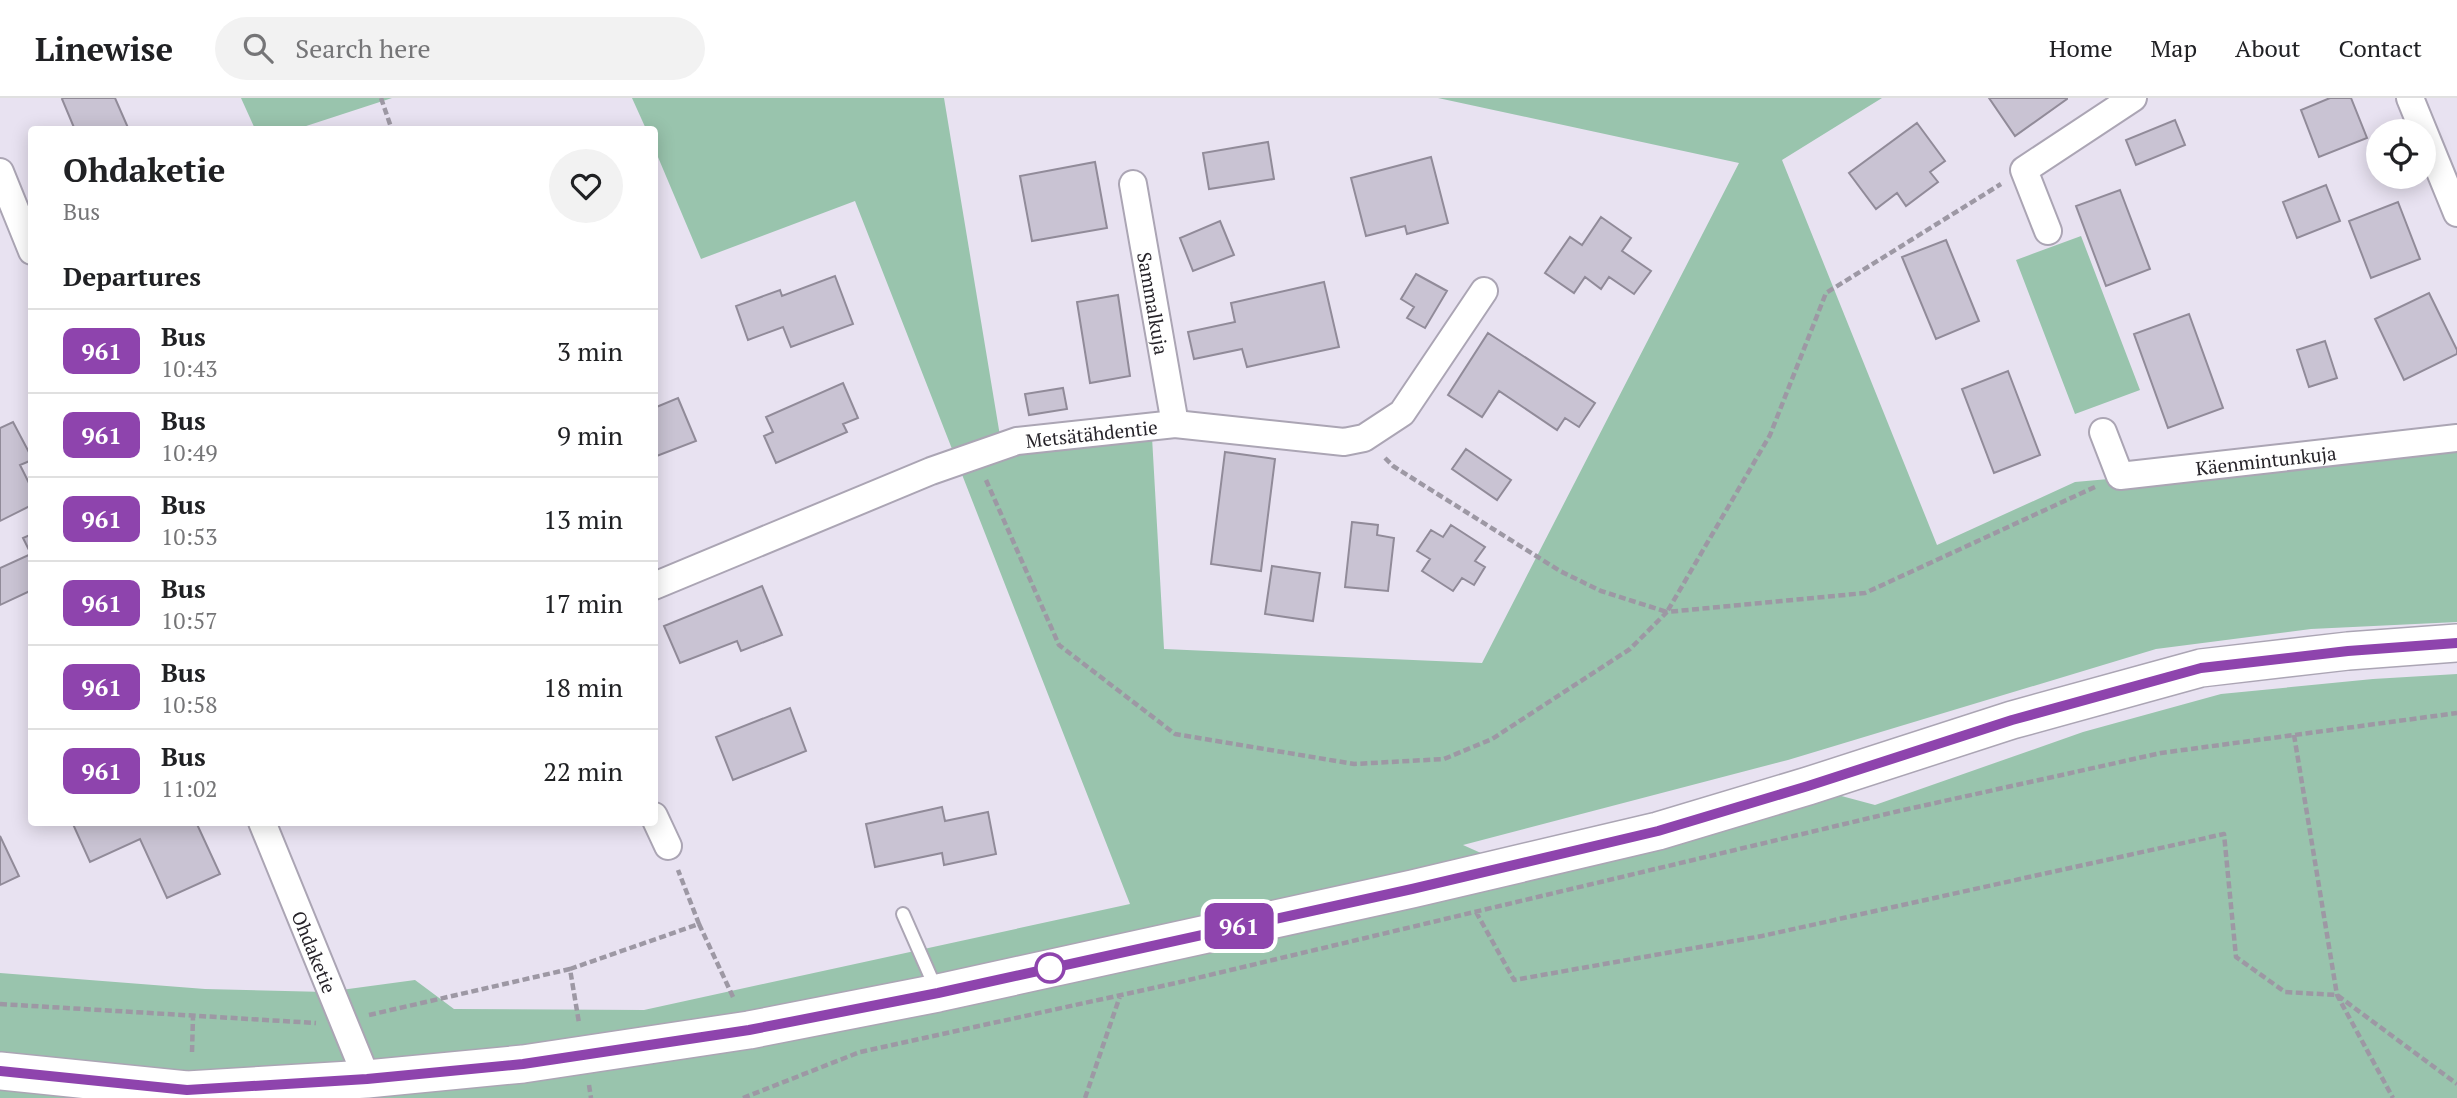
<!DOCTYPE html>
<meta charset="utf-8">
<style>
body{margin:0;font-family:"PT Serif",serif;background:#f2f2f2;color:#202124;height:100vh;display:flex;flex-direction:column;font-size:26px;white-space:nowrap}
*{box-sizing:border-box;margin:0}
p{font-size:23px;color:#757577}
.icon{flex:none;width:38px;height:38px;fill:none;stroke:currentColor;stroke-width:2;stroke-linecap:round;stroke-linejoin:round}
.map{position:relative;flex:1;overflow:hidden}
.side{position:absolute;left:28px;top:28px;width:630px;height:700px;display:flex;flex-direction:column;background:#fff;border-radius:7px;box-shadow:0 4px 18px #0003}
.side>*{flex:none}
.badge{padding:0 14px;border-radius:10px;font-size:24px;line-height:46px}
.fabs{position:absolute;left:2366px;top:21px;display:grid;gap:14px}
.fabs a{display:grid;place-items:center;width:70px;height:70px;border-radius:50%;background:#fff;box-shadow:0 4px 18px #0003;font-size:35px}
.map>.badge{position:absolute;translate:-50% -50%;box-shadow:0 0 0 4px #fff}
h2{padding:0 35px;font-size:26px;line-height:63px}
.round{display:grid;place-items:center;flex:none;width:74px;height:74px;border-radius:37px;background:#f2f2f2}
.summary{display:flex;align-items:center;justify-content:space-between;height:119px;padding:0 35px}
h1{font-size:33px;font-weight:600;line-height:52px}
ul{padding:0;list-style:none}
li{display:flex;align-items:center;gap:21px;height:84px;padding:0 35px;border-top:2px solid #e0e0e0}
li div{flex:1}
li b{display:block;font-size:26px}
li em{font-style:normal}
li .badge{min-width:77px;font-weight:700;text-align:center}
header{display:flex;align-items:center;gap:42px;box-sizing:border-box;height:98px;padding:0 35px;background:#fff;border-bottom:2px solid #e0e0e0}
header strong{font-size:33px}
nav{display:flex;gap:38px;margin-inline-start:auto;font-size:24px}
.search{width:490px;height:63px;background:#f2f2f2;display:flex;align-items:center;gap:18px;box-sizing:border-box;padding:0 24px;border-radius:38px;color:#757577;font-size:26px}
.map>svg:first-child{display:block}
</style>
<header>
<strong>Linewise</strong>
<div class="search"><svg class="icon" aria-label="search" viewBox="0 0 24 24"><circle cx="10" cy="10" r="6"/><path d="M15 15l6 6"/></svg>Search here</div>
<nav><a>Home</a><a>Map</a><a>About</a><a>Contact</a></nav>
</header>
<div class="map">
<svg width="2457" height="1000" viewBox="0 0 2457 1000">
<rect width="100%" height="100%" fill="#e8e2f1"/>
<!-- green -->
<path fill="#99c4ad" d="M241,0H392L297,31H255Z
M632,0H944L1003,356L1152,339L1164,551L1482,565L1739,65L1438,0H1882L1782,62L1937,447L2075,384L2457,350V524L2311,531L2156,551L1788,662L1463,747L1532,778L1834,696L1875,707L2083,634L2221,596L2373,581L2457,576V1000H0V875L205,891L326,894L415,882L454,911L644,912L1130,806L855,103L701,161L655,52L654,32L646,31Z
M2081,138L2140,292L2075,316L2016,162Z"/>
<!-- building -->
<path fill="#c9c3d3" stroke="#918b99" stroke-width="2" d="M63,0H115L129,32H75L62,1Z
M1989,0H2067V1L2015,38Z
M2330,0H2351L2367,40L2319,59L2301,12Z
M2175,22L2185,47L2136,67L2126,42Z
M1917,25L1945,63L1930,74L1938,84L1906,108L1897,95L1876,111L1849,75Z
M1268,44L1274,81L1209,91L1203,55Z
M1431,59L1448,125L1407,136L1405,128L1366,138L1351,80Z
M1095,64L1107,130L1032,143L1020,78Z
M2326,87L2340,123L2297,140L2283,104Z
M2120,92L2150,171L2106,188L2076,108Z
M2398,104L2420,161L2371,180L2349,123Z
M1601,119L1631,140L1622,153L1651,173L1634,196L1609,179L1601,191L1585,179L1574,195L1545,175L1570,139L1582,147Z
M1220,123L1234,157L1193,173L1180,140Z
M1946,142L1979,223L1936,241L1902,159Z
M1416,176L1447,193L1425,230L1407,220L1414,209L1401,201Z
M835,178L853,226L791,249L783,229L748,242L736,208L780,192L782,198Z
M1324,184L1339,249L1247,269L1242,251L1194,261L1188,234L1235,224L1231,205Z
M2429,195L2457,252V256L2404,282L2375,221Z
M1118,197L1130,278L1090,285L1077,204Z
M2189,216L2223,310L2168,330L2134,236Z
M1488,235L1595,305L1579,329L1565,320L1557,332L1499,293L1482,319L1448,297Z
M2325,243L2337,280L2309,289L2297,252Z
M2008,273L2040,357L1994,375L1962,291Z
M843,285L858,320L843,326L847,334L776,365L764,338L773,334L766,319Z
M1063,290L1067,311L1029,317L1025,296Z
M678,300L696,343L654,359V310Z
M13,324L32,360V362L20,367L32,391V407L0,423V330Z
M1466,351L1511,382L1497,402L1452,371Z
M1225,354L1275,361L1261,473L1211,466Z
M1352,424L1378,427L1377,437L1394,440L1388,493L1345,489Z
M1451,427L1485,449L1475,463L1485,469L1474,487L1462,480L1453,493L1422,473L1430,461L1417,453L1431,432L1443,439Z
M32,436V492L0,507V470L31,456L23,440Z
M1272,468L1320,475L1313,523L1265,516Z
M762,488L782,537L741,553L737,543L680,565L664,528Z
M790,610L806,653L733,682L716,639Z
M942,709L945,723L988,714L996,756L944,767L942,755L875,769L866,726Z
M72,724H196L220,776L167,800L140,741L90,764Z
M0,738L19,778L0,787Z"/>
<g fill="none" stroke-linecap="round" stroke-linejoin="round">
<defs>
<path id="service" d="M903,816L936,891"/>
<g id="minor">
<path d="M2410,0L2457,115"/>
<path d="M0,74L32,153"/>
<path id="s1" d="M1133,86L1175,326"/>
<path d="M2048,133L2024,72L2133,0"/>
<path id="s2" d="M2103,334L2120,378L2457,340"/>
<path id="s3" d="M654,488L931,373L1017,343L1175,326L1344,344L1364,340L1402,315L1484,193"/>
<path d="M654,718L668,748"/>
<path id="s4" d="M262,724L367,981"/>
</g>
<path id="secondary" d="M0,973L187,992L367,981L523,966L749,932L938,895L1412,791L1658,733L1808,688L2012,622L2201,570L2348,553L2457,545"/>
</defs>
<!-- service casing -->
<use href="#service" stroke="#aba5b4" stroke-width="16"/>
<!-- minor casing -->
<use href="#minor" stroke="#aba5b4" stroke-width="30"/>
<!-- secondary casing -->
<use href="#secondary" stroke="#aba5b4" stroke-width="40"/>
<!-- path -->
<path stroke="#9d98a4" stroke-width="4.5" stroke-dasharray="7 3.5" stroke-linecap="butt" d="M381,0L392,32
M1385,360L1393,368L1560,473L1601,493L1667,514L1770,337L1826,195L2001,86
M986,382L1059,547L1175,636L1354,666L1444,661L1492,641L1630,551L1667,514L1865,495L2097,388
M2294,637L2337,897L2393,1000
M1476,814L1514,882L1762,838L2224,736L2236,859L2285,894L2337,897L2457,986
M699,826L734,901
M570,871L699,826L678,772
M0,906L316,925
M369,917L570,871L579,925
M192,954L193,919
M589,987L591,1000
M743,1000L860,954L1176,885L1899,713L2161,655L2457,615
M1085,1000L1120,898"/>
<!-- service -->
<use href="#service" stroke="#fff" stroke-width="12"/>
<!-- minor -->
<use href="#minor" stroke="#fff" stroke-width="26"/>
<!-- secondary -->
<use href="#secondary" stroke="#fff" stroke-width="37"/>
</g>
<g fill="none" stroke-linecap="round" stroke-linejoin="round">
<defs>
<path id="line" d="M0,973L187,992L367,981L523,966L749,932L938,895L1412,791L1658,733L1808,688L2012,622L2201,570L2348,553L2457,545"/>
</defs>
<!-- line casing -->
<use href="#line" stroke="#fff" stroke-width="16"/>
<!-- line -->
<use href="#line" stroke="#8e44ad" stroke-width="10"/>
</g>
<!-- markers -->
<circle fill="#fff" stroke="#8e44ad" stroke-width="3.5" cx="1050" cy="870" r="14"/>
<g text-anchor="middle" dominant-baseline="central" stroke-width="7" stroke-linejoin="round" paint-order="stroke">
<!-- street labels -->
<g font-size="19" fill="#262329" stroke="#e8e2f1">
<text stroke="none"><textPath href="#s1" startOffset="121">Sammalkuja</textPath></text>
<text stroke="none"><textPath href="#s3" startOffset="466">Metsätähdentie</textPath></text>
<text stroke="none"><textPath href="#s2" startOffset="194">Käenmintunkuja</textPath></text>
<text stroke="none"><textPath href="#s4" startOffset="140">Ohdaketie</textPath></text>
</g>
</g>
</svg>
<div class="fabs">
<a><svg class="icon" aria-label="locate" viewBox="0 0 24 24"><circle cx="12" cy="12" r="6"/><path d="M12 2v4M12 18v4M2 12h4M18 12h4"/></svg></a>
</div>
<b class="badge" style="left:1239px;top:828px;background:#8e44ad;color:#fff">961</b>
<section class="side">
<div class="summary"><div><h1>Ohdaketie</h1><p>Bus</p></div><a class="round"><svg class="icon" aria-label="heart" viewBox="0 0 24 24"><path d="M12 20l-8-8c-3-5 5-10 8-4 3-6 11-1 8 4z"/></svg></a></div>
<h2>Departures</h2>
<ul>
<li><span class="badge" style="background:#8e44ad;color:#fff">961</span><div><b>Bus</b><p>10:43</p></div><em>3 min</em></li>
<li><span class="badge" style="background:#8e44ad;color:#fff">961</span><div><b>Bus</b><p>10:49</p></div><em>9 min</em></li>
<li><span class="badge" style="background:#8e44ad;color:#fff">961</span><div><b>Bus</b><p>10:53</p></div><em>13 min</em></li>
<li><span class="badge" style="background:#8e44ad;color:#fff">961</span><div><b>Bus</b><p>10:57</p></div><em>17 min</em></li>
<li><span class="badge" style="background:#8e44ad;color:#fff">961</span><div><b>Bus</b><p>10:58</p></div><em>18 min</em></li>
<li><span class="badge" style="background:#8e44ad;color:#fff">961</span><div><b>Bus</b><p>11:02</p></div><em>22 min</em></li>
</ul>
</section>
</div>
